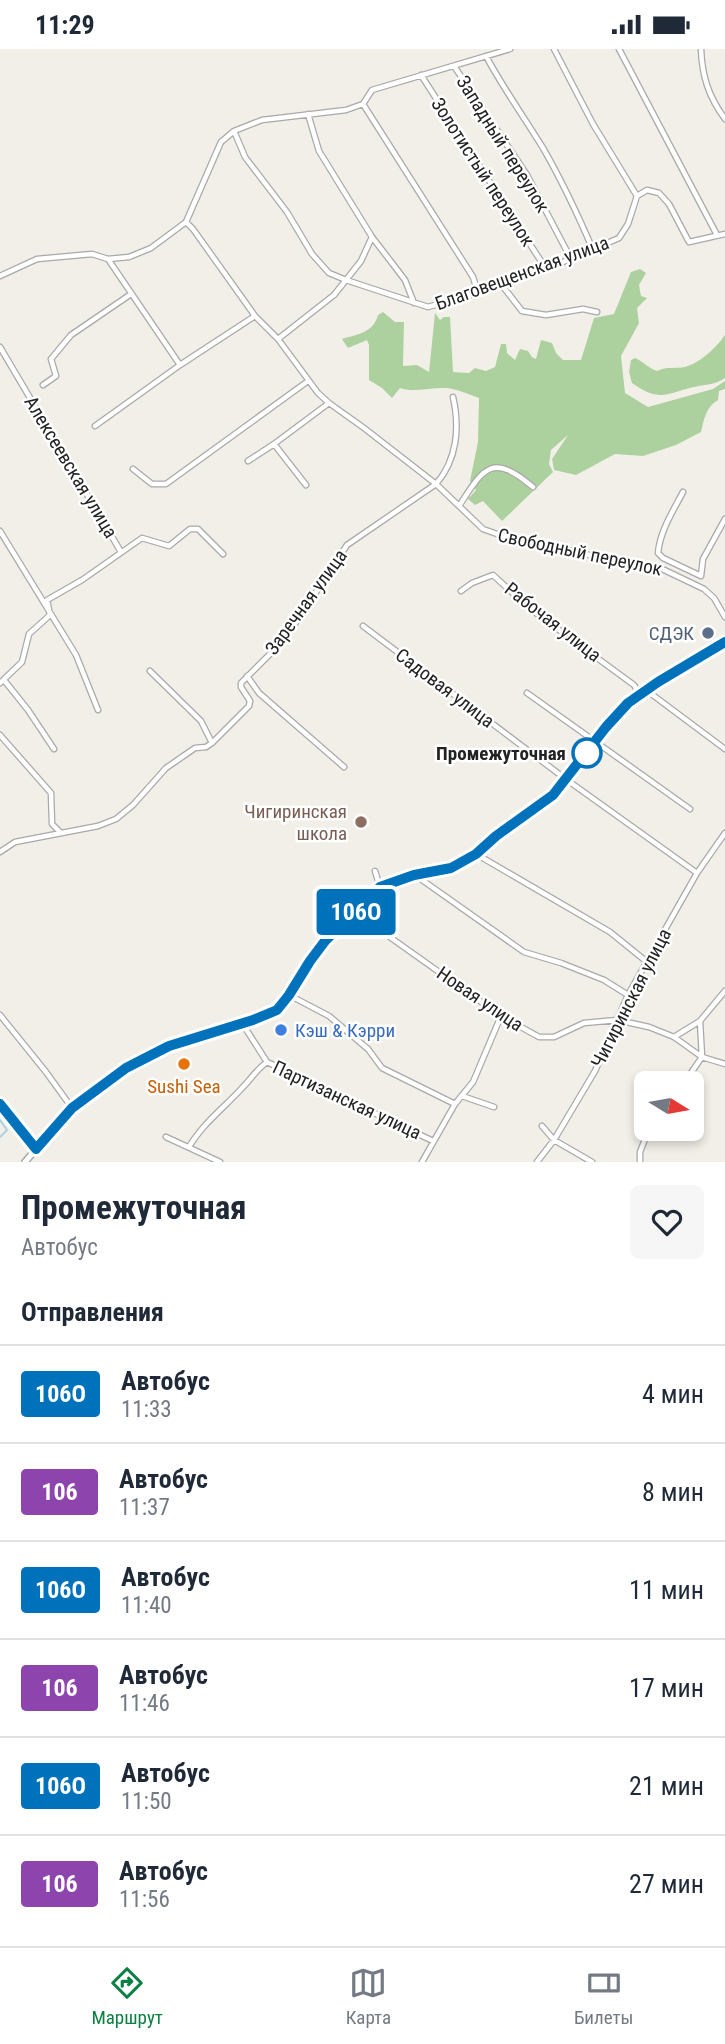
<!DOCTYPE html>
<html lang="ru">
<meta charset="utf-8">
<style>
body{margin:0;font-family:"Roboto Condensed",sans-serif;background:#f6f6f7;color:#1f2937;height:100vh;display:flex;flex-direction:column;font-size:26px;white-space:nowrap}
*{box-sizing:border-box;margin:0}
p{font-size:23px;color:#747a83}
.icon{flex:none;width:38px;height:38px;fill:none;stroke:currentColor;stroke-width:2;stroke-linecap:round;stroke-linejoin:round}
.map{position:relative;height:1113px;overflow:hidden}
.drawer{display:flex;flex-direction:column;background:#fff;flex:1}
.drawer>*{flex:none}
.badge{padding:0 14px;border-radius:5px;font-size:24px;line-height:46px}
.needle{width:46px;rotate:101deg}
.controls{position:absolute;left:634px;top:1022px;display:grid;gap:14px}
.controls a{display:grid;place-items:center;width:70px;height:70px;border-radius:10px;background:#fff;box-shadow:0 4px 10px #0003;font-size:35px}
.map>.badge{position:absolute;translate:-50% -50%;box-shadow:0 0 0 4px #fff}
h2{padding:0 21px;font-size:26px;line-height:63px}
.round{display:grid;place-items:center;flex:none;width:74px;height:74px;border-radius:10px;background:#f6f6f7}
.headline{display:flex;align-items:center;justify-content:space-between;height:119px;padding:0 21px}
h1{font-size:33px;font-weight:700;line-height:52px}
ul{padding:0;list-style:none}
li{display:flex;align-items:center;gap:21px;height:98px;padding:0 21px;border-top:2px solid #e0e1e3}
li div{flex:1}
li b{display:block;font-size:26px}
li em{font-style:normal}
li .badge{min-width:77px;font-weight:700;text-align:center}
.status{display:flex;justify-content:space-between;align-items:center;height:49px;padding:0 35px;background:#fff;direction:ltr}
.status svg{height:19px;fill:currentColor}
.tabs{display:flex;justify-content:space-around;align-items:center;height:98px;border-top:2px solid #e0e1e3;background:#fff;font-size:19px;color:#747a83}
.tabs a{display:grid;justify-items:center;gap:4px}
.tabs .active{color:#0b8043}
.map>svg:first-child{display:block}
</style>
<div class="status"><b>11:29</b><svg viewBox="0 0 49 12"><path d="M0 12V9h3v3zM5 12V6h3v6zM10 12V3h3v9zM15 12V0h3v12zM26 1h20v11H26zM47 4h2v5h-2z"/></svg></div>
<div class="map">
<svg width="725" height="1113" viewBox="0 0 725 1113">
<rect width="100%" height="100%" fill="#f2efe9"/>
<!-- forest -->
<path fill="#add19e" d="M640,220L646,224L639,236L641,247L647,249L637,259L639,274L621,307L625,344L648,358L713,340L725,332V340L719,342L718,351C706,358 704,370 701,383L676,396L643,407L615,405L576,426L554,421L552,410L568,386L551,401L549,415L553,423L502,472L483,452L475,456L468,450L476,441L470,432L478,393L479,349C468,345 457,340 446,339C431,338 414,344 400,339L392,349L382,339L369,331V296L367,291L348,299L342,290C358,285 373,284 378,266L383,263L395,273H404L403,317L417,316L429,323L435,264L440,271L444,268H450L453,323L469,324L475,319L486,322L495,318L501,295H506L507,304L515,311L520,300L528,302L532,308L536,310L541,291L552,294L556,304L563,311H581L594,269L614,265L631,223Z
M725,286V329C716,335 710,335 699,337C668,343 661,355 632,334L629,323L631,311L635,309C644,313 648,319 657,322C667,317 675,320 685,318C700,314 717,298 725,286Z"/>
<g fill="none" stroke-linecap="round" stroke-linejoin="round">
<!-- stream -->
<path stroke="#aad3df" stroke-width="2" d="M0,1071L7,1081L0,1088"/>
<defs>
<path id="minor" d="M554,0L593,75L637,147
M619,0L717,186
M701,0C702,28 709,48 725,70
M486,7C503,39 524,68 543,99C562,132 578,166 593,201
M454,17L527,126L571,210
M421,26L546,220
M363,55L473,228L478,244
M308,65L319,102L372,188L405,231L414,254
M234,82L245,108L287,163L312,205L329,224L346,231L361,212L372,188
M637,147L647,141L659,144L669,155L689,193L725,185
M186,173L193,180L255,267L278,290L318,344L329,354L364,379L436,435L483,480L511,490L583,504L604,511L658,518L704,540L714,549L725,568
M108,210L180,316
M0,227L37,210L92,205L108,210L129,208L151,199L186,173L221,93L234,82L262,71L346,61L363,55L372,41L510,0
M501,235L522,262L546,266L583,260L597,263
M278,290L334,246L346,231L428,258L478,244L571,210L619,189L628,175L637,147
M0,298L121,503
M43,336L56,327L51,310L71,286L131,245
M95,377L180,316L255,267
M274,395L306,436
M248,412L274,395L329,354
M133,420L152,435H166L308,332
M683,443C673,462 660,482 658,504L663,509L701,527L703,510L725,470
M459,457C484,419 491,403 533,438
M0,482L76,606L98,661
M461,542L472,534L493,526L529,559L634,636L639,645
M50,566L47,551L82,531L142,489L169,497L190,480H198L223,505
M363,577L567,731L697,824
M150,622L201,672L212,694
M247,627L259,644L344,718
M4,631L28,661L54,700
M0,634L22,613L29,585L50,566
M646,641L725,700
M527,644L690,760
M0,686L51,744L52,775L61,784
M0,803L15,793L98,777L116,770L133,756L166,719L195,699L206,698L212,694L249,657L250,652L241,638V634L272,603L297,572L347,496L436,435C457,411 460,379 453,348
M476,805L610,883L647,913
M375,822L380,838
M415,826L524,903L561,914L604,931L628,946
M356,864L501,967L539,988H554L584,974L617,971L649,978L674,988L702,1008L725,1015
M289,946L329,967L368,1000L382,1019L455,1055
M0,966L46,1023L72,1059
M242,974L267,1013L433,1092
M674,988L700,972
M684,1034L702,1008L700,972L725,942
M462,1047L494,1058
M0,1055L36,1100
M542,1077L554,1091L592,1113
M166,1088L220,1113
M189,1098C203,1074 225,1058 243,1038C252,1029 256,1021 267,1013
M422,1113L455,1055L473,1033L501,967
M537,1113L554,1091L595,1022L628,946L697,824L725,784
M640,1113V1103L649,1080"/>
<path id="tertiary" d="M25,1113L72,1059L113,1027L169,997L253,971L277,961L289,946L310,912L325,892L380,838L414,826L451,819L476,805L496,787L553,746L606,678L639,645L725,593"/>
</defs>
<!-- minor casing -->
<use href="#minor" stroke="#a9a9a9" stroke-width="7"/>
<!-- tertiary casing -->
<use href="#tertiary" stroke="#a9a9a9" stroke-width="8"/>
<!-- minor -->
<use href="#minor" stroke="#fff" stroke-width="4.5"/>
<!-- tertiary -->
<use href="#tertiary" stroke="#fff" stroke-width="5"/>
</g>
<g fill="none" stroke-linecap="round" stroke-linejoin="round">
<defs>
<path id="line" d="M0,1055L36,1100L72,1059L126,1019L169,997L253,971L277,961L289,946L310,912L325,892L380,838L414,826L451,819L476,805L496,787L553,746L606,678L628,654L658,633L725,593"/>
</defs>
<!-- line casing -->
<use href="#line" stroke="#fff" stroke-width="16"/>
<!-- line -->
<use href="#line" stroke="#0072bc" stroke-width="10"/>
</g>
<!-- markers -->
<circle fill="#5c6f8a" stroke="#fff" stroke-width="2.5" cx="708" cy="584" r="7"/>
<circle fill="#fff" stroke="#0072bc" stroke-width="3.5" cx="587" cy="704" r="14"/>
<circle fill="#8d6e63" stroke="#fff" stroke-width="2.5" cx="361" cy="773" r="7"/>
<circle fill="#3f7fe0" stroke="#fff" stroke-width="2.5" cx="281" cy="981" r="7"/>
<circle fill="#e8710a" stroke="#fff" stroke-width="2.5" cx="184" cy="1015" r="7"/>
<g text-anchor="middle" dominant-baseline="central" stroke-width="5" stroke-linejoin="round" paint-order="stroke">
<!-- street labels -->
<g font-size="19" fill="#222" stroke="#fff">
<text transform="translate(503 95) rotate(58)">Западный переулок</text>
<text transform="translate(483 123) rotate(57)">Золотистый переулок</text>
<text transform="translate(522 224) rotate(-20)">Благовещенская улица</text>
<text transform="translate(71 418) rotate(59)">Алексеевская улица</text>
<text transform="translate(580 503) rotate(12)">Свободный переулок</text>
<text transform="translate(306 553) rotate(-54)">Заречная улица</text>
<text transform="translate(553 573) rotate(38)">Рабочая улица</text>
<text transform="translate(445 639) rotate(37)">Садовая улица</text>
<text transform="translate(631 949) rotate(-63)">Чигиринская улица</text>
<text transform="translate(480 950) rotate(34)">Новая улица</text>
<text transform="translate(347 1051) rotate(25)">Партизанская улица</text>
</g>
<!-- service labels -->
<g font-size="19" fill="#4e5e75" stroke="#fff" text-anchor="end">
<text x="694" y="584">СДЭК</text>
</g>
<!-- stop labels -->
<g font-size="19" font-weight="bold" fill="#222" stroke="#fff" text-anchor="end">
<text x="566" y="704">Промежуточная</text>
</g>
<!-- education labels -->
<g font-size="19" fill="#785e54" stroke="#fff" text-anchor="end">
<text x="347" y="762">Чигиринская<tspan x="347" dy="22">школа</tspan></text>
</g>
<!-- shop labels -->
<g font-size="19" fill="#366cbe" stroke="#fff" text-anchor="start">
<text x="295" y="981">Кэш &amp; Кэрри</text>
</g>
<!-- food labels -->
<g font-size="19" fill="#c56008" stroke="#fff">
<text x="184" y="1037">Sushi Sea</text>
</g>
</g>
</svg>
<div class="controls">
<a><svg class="needle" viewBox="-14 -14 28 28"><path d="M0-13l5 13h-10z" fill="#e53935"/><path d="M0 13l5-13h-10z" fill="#747a83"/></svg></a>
</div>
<b class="badge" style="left:356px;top:863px;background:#0072bc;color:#fff">106О</b>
</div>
<section class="drawer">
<div class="headline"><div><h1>Промежуточная</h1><p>Автобус</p></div><a class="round"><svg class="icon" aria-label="heart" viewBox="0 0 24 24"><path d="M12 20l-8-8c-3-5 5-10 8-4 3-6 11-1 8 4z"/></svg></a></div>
<h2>Отправления</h2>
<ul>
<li><span class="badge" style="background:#0072bc;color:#fff">106О</span><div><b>Автобус</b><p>11:33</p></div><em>4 мин</em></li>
<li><span class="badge" style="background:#8e44ad;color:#fff">106</span><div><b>Автобус</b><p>11:37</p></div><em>8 мин</em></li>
<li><span class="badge" style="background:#0072bc;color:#fff">106О</span><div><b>Автобус</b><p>11:40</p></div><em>11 мин</em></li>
<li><span class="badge" style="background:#8e44ad;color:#fff">106</span><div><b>Автобус</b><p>11:46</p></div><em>17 мин</em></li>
<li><span class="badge" style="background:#0072bc;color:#fff">106О</span><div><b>Автобус</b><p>11:50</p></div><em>21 мин</em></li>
<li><span class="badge" style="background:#8e44ad;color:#fff">106</span><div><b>Автобус</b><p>11:56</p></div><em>27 мин</em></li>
</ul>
</section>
<nav class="tabs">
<a class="active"><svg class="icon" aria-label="directions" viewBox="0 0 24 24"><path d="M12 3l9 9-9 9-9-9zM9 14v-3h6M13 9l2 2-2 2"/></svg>Маршрут</a>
<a><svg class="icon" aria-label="map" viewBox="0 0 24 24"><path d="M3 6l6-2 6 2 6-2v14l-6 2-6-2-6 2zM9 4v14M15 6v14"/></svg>Карта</a>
<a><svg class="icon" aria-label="tickets" viewBox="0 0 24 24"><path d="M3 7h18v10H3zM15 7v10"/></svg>Билеты</a>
</nav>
